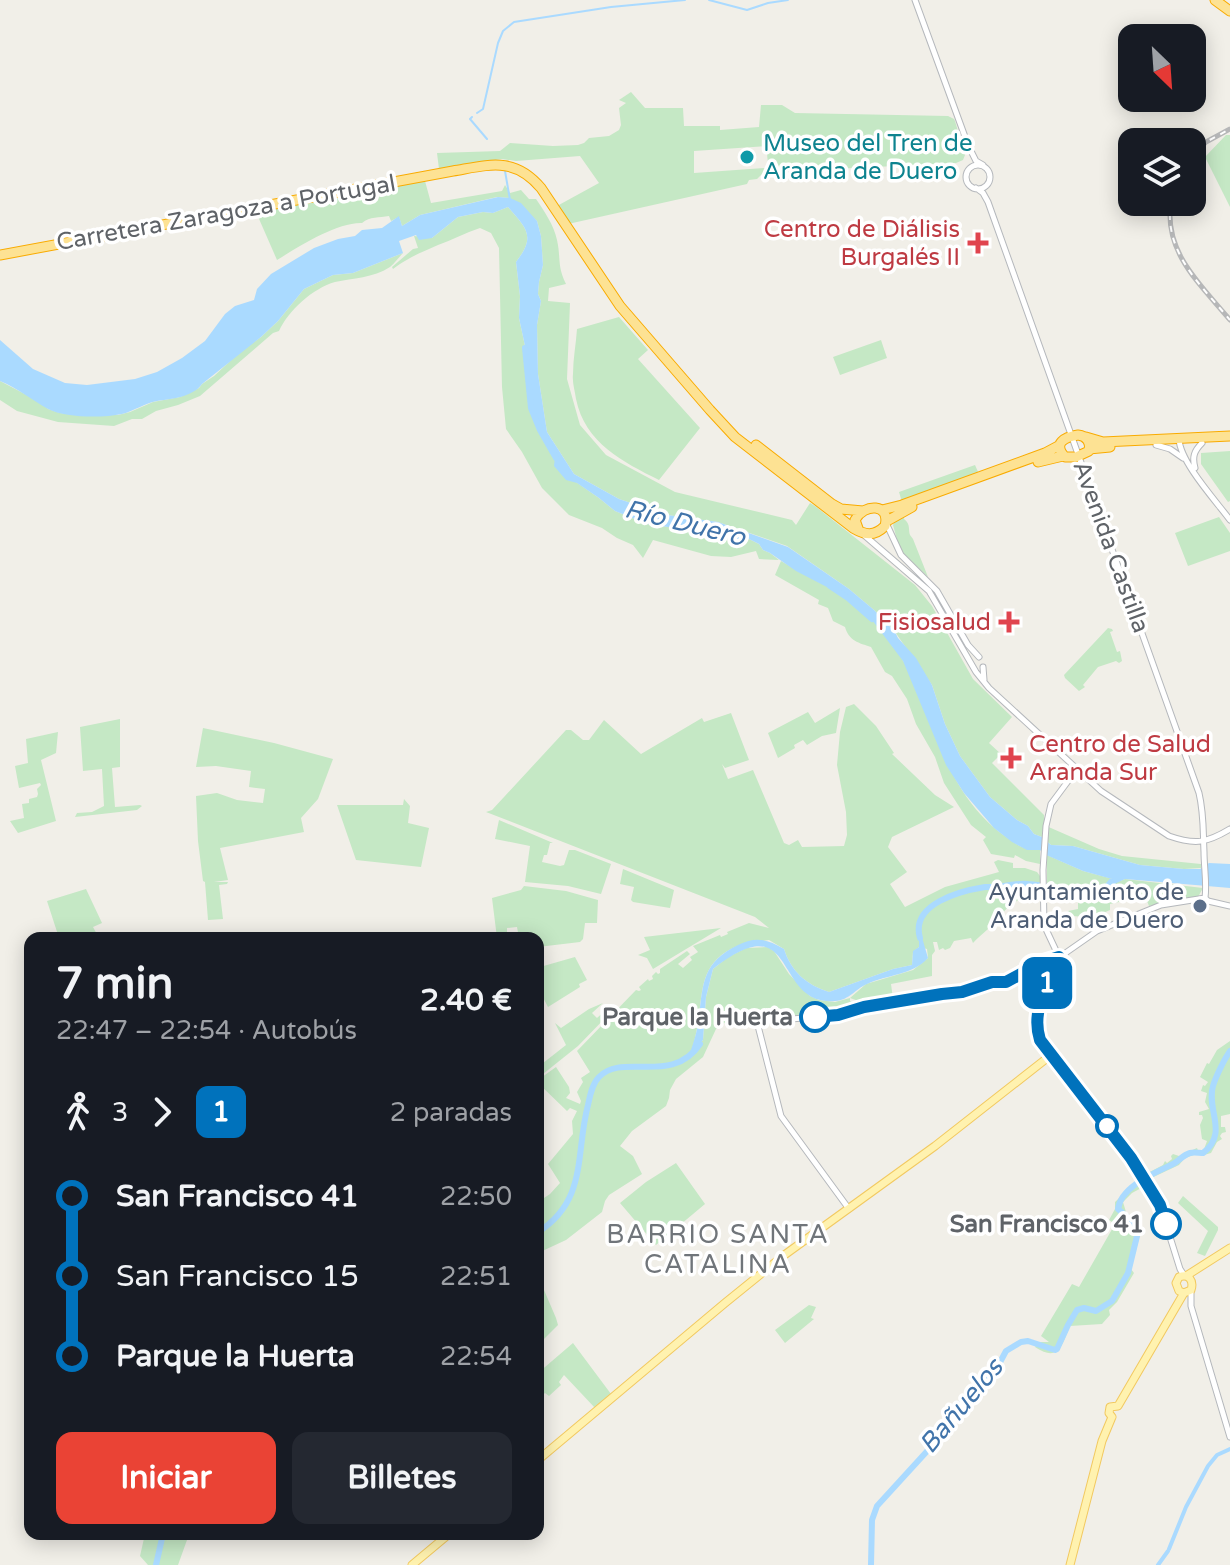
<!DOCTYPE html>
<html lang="es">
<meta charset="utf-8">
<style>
body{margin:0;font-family:"Varela Round",sans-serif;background:#242831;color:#f1f3f6;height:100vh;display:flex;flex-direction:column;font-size:30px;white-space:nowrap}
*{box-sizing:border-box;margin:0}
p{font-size:26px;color:#9ea1a6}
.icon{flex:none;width:44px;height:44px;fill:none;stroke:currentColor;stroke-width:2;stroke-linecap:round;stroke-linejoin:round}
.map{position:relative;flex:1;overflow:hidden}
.sheet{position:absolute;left:24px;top:932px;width:520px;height:608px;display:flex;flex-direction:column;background:#171b24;border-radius:16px;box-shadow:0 4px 20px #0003}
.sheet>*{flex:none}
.badge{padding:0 16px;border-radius:12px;font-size:28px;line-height:52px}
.needle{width:52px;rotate:155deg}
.controls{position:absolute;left:1118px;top:24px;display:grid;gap:16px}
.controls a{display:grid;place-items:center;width:88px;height:88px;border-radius:16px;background:#171b24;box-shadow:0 4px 20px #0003;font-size:40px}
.map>.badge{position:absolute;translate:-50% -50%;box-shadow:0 0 0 4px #fff}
.legs{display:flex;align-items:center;gap:12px;height:88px;padding:0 32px;font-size:26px}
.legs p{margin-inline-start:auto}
.summary{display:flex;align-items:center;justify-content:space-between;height:136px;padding:0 32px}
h1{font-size:44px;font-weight:800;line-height:60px}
.cta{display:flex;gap:16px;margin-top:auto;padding:16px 32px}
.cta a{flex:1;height:92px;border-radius:16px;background:#ea4335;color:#fff;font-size:32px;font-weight:800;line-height:92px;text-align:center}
.cta a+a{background:#242831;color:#f1f3f6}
ul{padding:0 32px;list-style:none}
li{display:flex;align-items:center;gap:28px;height:80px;font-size:30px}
li i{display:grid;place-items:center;width:12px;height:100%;margin:0 10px;background:currentColor}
li i::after{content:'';width:20px;height:20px;margin:-10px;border:6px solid;border-radius:50%;background:#171b24}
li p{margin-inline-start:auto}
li:first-child i{background:linear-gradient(#0000 50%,currentColor 0)}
li:last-child i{background:linear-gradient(currentColor 50%,#0000 0)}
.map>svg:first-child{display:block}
</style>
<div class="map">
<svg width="1230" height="1565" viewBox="0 0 1230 1565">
<rect width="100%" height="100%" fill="#f1efe8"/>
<!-- green -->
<path fill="#c5e8c5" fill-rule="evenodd" d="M631,92L645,108H683L684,126H720V130L759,127L761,105H782L795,113L948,116L954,119L955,121L965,155L963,160L956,163L793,171C772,178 768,174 767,152L770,151L769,146L694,151V173L765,168L766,170L757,179L749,180L747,184L568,224L557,206L599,183L580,156L516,161L502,159L439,169L437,153L500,151L510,143L553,146L578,145L584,143L589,138L609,136L619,130L621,125L619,108L626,103L619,100Z
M1226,135H1230V207L1205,157Z
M425,181L431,203L502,191L505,185L510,193L521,190L529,199H536C544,211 554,225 557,240C561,258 557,266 566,284L549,288L548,301L570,303L567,379L580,425L606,455L675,492L792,520L796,525L810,503L815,506L915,585L932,606L973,679L1012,717L989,743L1001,754L992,763L1044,815V825L1099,849L1122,856L1201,864V868L1184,869L1140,865L1073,846L1051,845L1042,837L1034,834L1028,826L1017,820L990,797L960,756L945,724L932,685L895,632L874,610L849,589L787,546L718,522L667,515L619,499L574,474L547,432L538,374L537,325L541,301L538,294L539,282L543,265L541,236L537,221L510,198L497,197L420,215L402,226L399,217L391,221L389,216C379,218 370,216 362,223C337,222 298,247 277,260L256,212Z
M508,207C527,229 536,236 516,262L520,296L519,318L525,346L531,408L548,446L576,482L599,498L615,511L647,524L696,531L707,529L714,531L735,539H749L759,544L763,550L770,553L779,560L759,559L756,551L731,557L711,556L653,540L643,558L633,545L617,538L602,528L569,515L542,488L522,452L506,429L502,387L499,248L491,233L480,228C465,233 452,240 438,245C420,253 409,257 393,269L392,267L413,249L418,248L414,236L432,238L458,217L483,212L493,213Z
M403,253C399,257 395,263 390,267C373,278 353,278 335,282C313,288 288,311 279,331L273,333L200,396L178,405L156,411L142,419H132L114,426L58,422L17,411L0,400V381L40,402L48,409L60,413L81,415H118L130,412L153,402L180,397L199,388L202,384L214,376L241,351L261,337L278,321L304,289L333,275L353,273Z
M619,317L648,350L638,359L700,428L659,480C623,462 585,443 576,399C575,391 572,382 573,374C573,359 576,344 577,329Z
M881,340L887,358L840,375L833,357Z
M1230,451V501L1228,502L1201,464V453Z
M975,465L979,474L902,502L899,492Z
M904,514V519C911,524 908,530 910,535L913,539L928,577L904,554L899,547L893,525L895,521Z
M1219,517L1230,533V551L1188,566L1175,533Z
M781,561C811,579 844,591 869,616C883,631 899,652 909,671C937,730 947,792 1002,834C1017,844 1021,850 1040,850V864L1026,861L1015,855L1014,858L991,854L983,840L986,837L971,825L944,783L935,757L916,724L907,699L892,676L885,672L871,647C859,643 849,641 845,627L833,621L828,608L818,604L819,600L775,575Z
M1108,628L1112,629L1113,631L1110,632L1117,652L1120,651L1122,661L1119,663L1116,661L1098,667L1083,685L1085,687L1079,691L1065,678L1064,675Z
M854,704L876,726L894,753L892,754L935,795L954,807L892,837L888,847L907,872L890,884L905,907L945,887L999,872L994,862L998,860L1013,863V868H1025L1037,872L1040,876L1041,895C1011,896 1006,911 988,929C983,934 977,938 973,943L971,938L954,941L950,948L945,950L943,948L939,950L937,942H933L935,951L932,955V976L891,984L893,999L867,1004L850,998V1001L859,1006L828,1013L762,1017L761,1012L756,1009L751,1010L748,1017L727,1021L716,1029L703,1057L676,1079L670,1090L669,1098L666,1106L632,1131L620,1146L633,1156L642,1174L609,1195L605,1201L602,1212L566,1240L538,1253V1202L550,1194L560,1183L548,1164L573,1134L572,1121L577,1111L570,1108L567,1111L538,1083V1080L556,1067L569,1087L570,1093L566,1098L580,1104L581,1101L577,1092L583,1082L581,1078L590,1072L577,1051L636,990L639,991L641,990L639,987L648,979L649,981L653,979L652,976L656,972L658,974L660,973V969L687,951L690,954L678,964L683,968L692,960L690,957L698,952L693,946L720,935L721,937L728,934L727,932L749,923L769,928L755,917L486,812L492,810L566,730H571L583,740H589L604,720L641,754L702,718L704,722L731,713L749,760L725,768L722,764L728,779L753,770L784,843L789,845L798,840L802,847L844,846L847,835L846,812L837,765L840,732L846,707ZM769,940L784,949C791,971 806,985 829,992L893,969L912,965L913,952L919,947L927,949L928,958L913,970L866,984L850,998L835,1002L819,1000L810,996L789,974L774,951L768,947L746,948L728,957L713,969L706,997L703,1040L691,1053C694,1042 697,1032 698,1021C703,992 700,965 731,949C742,943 757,942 769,940Z
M840,708L836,733L822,736L807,745L803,740L794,745L795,748L778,758L768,733L808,712L815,723Z
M120,719V767L112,768L115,807L140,805L142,806L137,810L75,817L77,813L92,812L104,806L102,769L83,771L80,727Z
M203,728L274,743L333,759L318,799L301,818L304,832L220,848L228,880L214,882H228L227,884L219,885L223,919L208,920L205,882L203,881L198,841L196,796L217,793L237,800L263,803L265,789L249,787L251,771L216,766L196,767Z
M58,732L56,753L41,760L56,821L18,833L10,821L24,818L22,804L29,803V799L37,797L38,794L37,789L41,785L40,783L19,788L15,766L28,763L26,739Z
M404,799L410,806L408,823L429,828L421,867L356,860L337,805H403Z
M499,820L553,843H550L547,855H544L542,862L560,866L564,865L569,850H575L611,864L601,894L568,886L525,882L530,846L495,839Z
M1047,855L1083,871L1113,879L1107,886L1125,879L1203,888L1198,897L1149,906L1145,896L1110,904V910L1085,921L1084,917L1073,916L1068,911L1078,909V902C1066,900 1059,896 1047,895Z
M623,869L674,890L670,908L633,902L631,900L634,887L620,884Z
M524,886L566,891L598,900L597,923H585L583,939L580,942L538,947V938H519L517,927L507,928V935H514V938H497L492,898L521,890Z
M86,889L102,923L93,927L99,938H59L47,901Z
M721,928L653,969L647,958L638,955L650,950L644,937Z
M575,957L587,980L579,984L580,987L548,1007L538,988V961L540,967Z
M603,1003L592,1013L597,1018L608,1008L612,1011L578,1046L538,1078V1067L566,1045L555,1023L561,1028L589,1009Z
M1230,1041V1114L1221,1116V1127H1225L1226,1132L1222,1133L1220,1136L1222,1139L1217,1142L1211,1153L1204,1155L1203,1152L1207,1141L1202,1139L1200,1125L1203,1118L1202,1115H1199V1112L1209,1109L1205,1102L1207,1093L1201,1091L1203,1085L1205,1086L1208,1082L1200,1077L1207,1063L1209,1064L1217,1050Z
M1197,1148L1199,1153L1185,1158L1179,1165L1145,1181V1186L1132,1193L1123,1202L1126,1212L1141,1231L1131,1269L1134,1273L1117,1302L1109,1310L1110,1315L1102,1324L1070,1326C1062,1345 1059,1363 1035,1347L1038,1342H1049L1041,1336L1072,1284L1079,1287L1115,1224L1109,1220L1115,1209V1202L1142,1176L1163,1165L1165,1161L1167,1163L1172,1159L1171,1156L1173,1154L1179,1156Z
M676,1163L705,1204L656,1245L620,1203L646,1182Z
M1183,1196L1218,1227V1230L1205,1256L1197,1253L1208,1231L1178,1203Z
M538,1276L556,1318L558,1325L538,1345L539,1331L538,1329Z
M809,1305L816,1307L811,1318L814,1319L785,1343L775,1330Z
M573,1343L611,1394L595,1408L564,1375L559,1382L561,1385L549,1396L545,1393L538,1399V1373Z
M145,1534H192L187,1540L178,1565H148L140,1556Z"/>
<!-- water -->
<path fill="#aadaff" d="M498,197L510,198L521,203L537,221L541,236L543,265L539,282L538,294L541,301L537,325L538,374L547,432L574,474L619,499L667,515L718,522L788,547L849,589L874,610L895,632L898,638L916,658L932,685L945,724L960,756L990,797L1017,820L1028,826L1034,834L1042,837L1051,845L1073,846L1140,865L1184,869H1200L1209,863L1230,864V888L1125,879L1106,888L1112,879L1083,871L1044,854L1040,850H1027L1012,842L994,828L964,793L946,765L903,661L869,616L848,598L796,571L770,553L763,550L759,544L749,539H735L707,529L696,531L647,524L615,511L599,498L577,483L566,480L554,466L555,457L540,430L529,401L525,346L519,318L520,296L516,262C536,236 527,229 508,207L493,213L483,212L458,217L432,238L419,240L416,235L399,241L403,253L353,273L333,275L304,289L278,321L261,337L202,384C193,397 171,399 157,401C145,403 134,411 122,414C103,418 65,418 48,409C32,400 17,388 0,381V340L33,369L65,383L87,385L135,379L157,372L182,358L205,341L225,314L235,306L254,300L257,289L271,274L314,248L338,239L355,236L362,230L382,228L399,216L402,226L420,215Z
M919,927L928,958C911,976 888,974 867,984C855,989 850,1000 835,1001C772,1007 799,901 713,969L706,997L703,1040L697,1048L690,1053C694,1041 698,1029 699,1017C703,982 703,962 738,945C756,936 767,939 784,949C791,971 806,985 829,992L893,969L912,965L913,951L919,947Z"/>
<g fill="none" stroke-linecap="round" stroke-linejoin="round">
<!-- stream -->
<path stroke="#aadaff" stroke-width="2" d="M709,0L747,10L768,3L788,0
M477,113L483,109L498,43L503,31L514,22L611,7L685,0
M472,117L470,119L487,139
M505,171L510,200"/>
<!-- canal -->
<path stroke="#aadaff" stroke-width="4" d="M1169,1549L1186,1507L1208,1466L1217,1455L1230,1449
M1158,1565L1168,1551"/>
<!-- river -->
<path stroke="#aadaff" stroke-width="6" d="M525,348L531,408L540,430L556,458
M830,586L848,598L872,619
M920,938C910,904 960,891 985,887C989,887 993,887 998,887C1008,885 1017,883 1028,884C1049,885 1069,893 1090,892C1099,892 1106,889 1111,882
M538,1232C588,1200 575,1154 588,1105C590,1096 592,1084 599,1077C623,1052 672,1086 700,1044
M156,1565L163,1534
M871,1565L872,1520L877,1506L940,1437L958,1406L983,1378L998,1366L1006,1351L1021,1342L1028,1341L1055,1350L1057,1349L1068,1325L1077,1310L1084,1308L1096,1311L1112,1301L1128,1273L1138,1232L1134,1223L1118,1209C1121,1186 1155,1173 1173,1164C1179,1161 1183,1155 1190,1153C1194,1152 1199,1153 1203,1153C1229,1133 1206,1110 1213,1086C1216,1076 1224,1060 1230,1051"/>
<defs>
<path id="minor" d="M915,0L968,145L976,161L983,165
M966 177a12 12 0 1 1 24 0a12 12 0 1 1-24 0Z
M976,188L983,193L988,202L1199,793C1204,814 1203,831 1204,852C1204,867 1207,883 1205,898
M1179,439C1180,462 1216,501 1230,520
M1156,445L1170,449L1183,458
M1195,468C1192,457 1194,451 1202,443
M887,525L901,555L937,591L968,645L979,657
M864,535L929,591L976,672L989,688L1101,791L1169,836C1195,845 1207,843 1230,829
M983,667L984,680
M1205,898L1208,901L1230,906
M1059,957L1044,925L1043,870L1046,826L1051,804L1077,769
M1059,958C1049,986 1026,1015 1044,1046C1084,1097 1128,1147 1160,1205L1180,1269L1184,1275
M849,1209L781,1116L757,1022L838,1015L864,1007L942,994L962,992L992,982H1006L1043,962L1064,954L1097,931L1161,905L1205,898
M1191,1290V1306L1230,1437"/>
<path id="major" d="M1186,1276L1230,1248
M1112,1417L1109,1413L1110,1407L1118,1406L1181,1298L1184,1293L1191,1290C1194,1281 1189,1273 1179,1277L1176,1283L1179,1291L1184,1293
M538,1460L725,1303L783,1256L935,1146L1051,1055
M412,1565L449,1534
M1070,1565L1102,1441L1112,1417"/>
<path id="highway" d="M1215,0L1230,11
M0,255L453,171C489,165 514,156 541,188L620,306L710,410L735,437L853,528C865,535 874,537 885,526C891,503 864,503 855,520L859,531
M1078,435C1087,436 1091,443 1089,451L1076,457H1065C1052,443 1065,437 1078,435Z
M1086,437L1103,442L1230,436
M756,445L832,504L841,509L863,511
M1089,449L1110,447
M1038,462L1063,456
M882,510L902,505L1045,453L1060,445
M887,521L912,507"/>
</defs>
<!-- minor casing -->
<use href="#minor" stroke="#b5b8bc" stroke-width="7"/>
<!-- major casing -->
<use href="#major" stroke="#f2c960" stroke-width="9"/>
<!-- highway casing -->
<use href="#highway" stroke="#f9ab00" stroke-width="11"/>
<!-- minor -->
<use href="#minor" stroke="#fff" stroke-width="5"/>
<!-- major -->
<use href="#major" stroke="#fff2af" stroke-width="7"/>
<!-- highway -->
<use href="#highway" stroke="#fde293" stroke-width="9"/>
<defs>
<path id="rail" d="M1192,156L1206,142L1230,129
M1171,202C1163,252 1201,285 1230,320"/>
</defs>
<!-- rail casing -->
<use href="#rail" stroke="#b6b7b8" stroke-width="5"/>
<!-- rail -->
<use href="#rail" stroke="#fff" stroke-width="2" stroke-dasharray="6" stroke-linecap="butt"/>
</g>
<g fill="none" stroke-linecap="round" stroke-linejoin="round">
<defs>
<path id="line-1" d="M815,1017L838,1015L864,1007L942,994L962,992L992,982H1006L1043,962L1059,957C1050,985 1030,1008 1040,1040L1131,1158L1160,1205L1166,1224"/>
</defs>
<!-- line-1 casing -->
<use href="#line-1" stroke="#fff" stroke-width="18"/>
<!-- line-1 -->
<use href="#line-1" stroke="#0072bc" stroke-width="12"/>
</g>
<!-- markers -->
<circle fill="#0f9aa8" stroke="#fff" stroke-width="3" cx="747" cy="157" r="8"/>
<g fill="#e0444e" stroke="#fff" stroke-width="3">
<path d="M974 231h8v8h8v8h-8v8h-8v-8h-8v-8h8z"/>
<path d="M1005 610h8v8h8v8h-8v8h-8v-8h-8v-8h8z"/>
<path d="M1007 746h8v8h8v8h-8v8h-8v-8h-8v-8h8z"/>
</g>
<circle fill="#5c6f8a" stroke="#fff" stroke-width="3" cx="1200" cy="906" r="8"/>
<g fill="#fff" stroke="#0072bc" stroke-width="4">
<circle cx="815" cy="1017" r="14"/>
<circle cx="1107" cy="1126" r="10"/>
<circle cx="1166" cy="1224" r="14"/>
</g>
<g text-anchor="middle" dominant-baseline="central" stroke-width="7" stroke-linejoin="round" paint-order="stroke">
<!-- culture labels -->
<g font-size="24" fill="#0d838f" stroke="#fff" text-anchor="start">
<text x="763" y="143">Museo del Tren de<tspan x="763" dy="28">Aranda de Duero</tspan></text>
</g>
<!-- street labels -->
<g font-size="24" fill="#5f6368" stroke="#fff">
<text transform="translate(226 213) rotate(-10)">Carretera Zaragoza a Portugal</text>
<text transform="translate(1111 547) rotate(70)">Avenida Castilla</text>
</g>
<!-- health labels -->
<g font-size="24" fill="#be3a42" stroke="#fff" text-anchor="end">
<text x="960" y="229">Centro de Diálisis<tspan x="960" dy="28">Burgalés II</tspan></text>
<text x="991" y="622">Fisiosalud</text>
<text x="1029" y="744" text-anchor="start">Centro de Salud<tspan x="1029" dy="28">Aranda Sur</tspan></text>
</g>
<!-- service labels -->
<g font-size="24" fill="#4e5e75" stroke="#fff" text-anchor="end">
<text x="1184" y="892">Ayuntamiento de<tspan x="1184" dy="28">Aranda de Duero</tspan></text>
</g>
<!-- stop labels -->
<g font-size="24" font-weight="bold" fill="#5f6368" stroke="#fff" text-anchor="end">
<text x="793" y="1017">Parque la Huerta</text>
<text x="1144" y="1224">San Francisco 41</text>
</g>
<!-- water labels -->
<g font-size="26" font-style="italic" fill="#4174aa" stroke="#fff">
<text transform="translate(685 523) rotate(14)">Río Duero</text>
<text transform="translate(961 1406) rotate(-50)">Bañuelos</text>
</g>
<!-- neighbourhood labels -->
<g font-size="26" letter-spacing="2" fill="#70757a" stroke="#fff">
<text x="718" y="1234">BARRIO SANTA<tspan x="718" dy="30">CATALINA</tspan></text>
</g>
</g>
</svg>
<div class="controls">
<a><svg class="needle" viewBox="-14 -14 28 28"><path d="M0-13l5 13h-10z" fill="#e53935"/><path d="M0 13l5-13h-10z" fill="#9ea1a6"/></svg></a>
<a><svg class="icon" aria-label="layers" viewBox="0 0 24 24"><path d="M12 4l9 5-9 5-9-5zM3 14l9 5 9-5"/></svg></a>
</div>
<b class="badge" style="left:1047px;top:983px;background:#0072bc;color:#fff">1</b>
<section class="sheet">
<div class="summary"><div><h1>7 min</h1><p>22:47 – 22:54 · Autobús</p></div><b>2.40 €</b></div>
<div class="legs"><svg class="icon" aria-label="walk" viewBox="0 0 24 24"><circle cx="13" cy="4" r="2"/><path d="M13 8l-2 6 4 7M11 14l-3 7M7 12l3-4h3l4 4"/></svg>3<svg class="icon" aria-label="forward" viewBox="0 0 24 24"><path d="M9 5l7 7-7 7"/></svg><b class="badge" style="background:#0072bc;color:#fff">1</b><p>2 paradas</p></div>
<ul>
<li><i style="color:#0072bc"></i><b>San Francisco 41</b><p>22:50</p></li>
<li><i style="color:#0072bc"></i><span>San Francisco 15</span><p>22:51</p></li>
<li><i style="color:#0072bc"></i><b>Parque la Huerta</b><p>22:54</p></li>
</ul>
<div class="cta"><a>Iniciar</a><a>Billetes</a></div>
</section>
</div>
